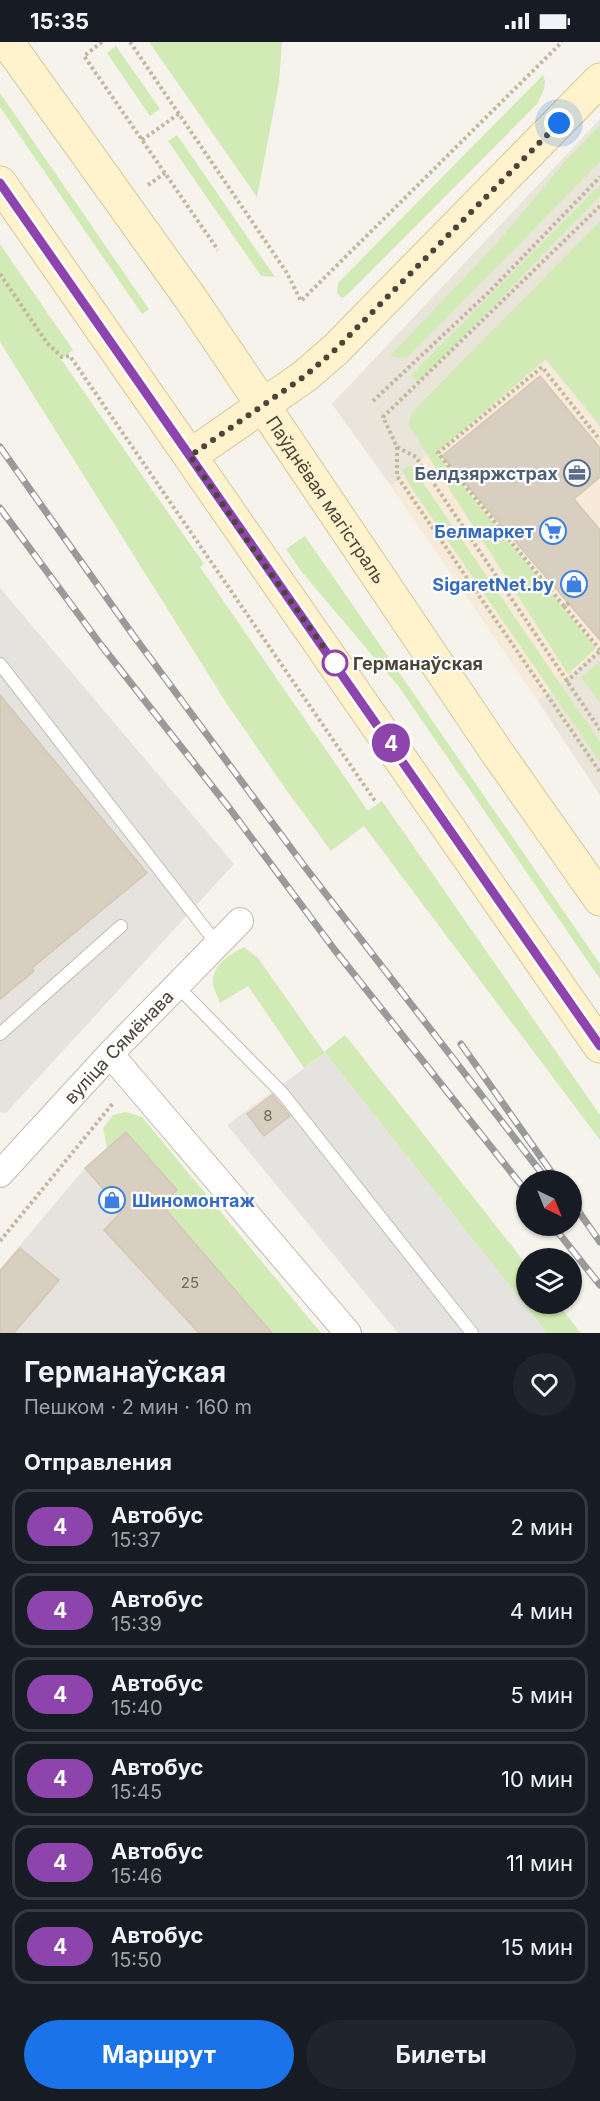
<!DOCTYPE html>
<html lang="ru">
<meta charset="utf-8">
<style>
body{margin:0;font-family:Inter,sans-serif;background:#20242c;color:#f1f3f6;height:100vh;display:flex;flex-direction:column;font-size:22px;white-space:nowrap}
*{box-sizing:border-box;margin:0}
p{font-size:20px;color:#9ea1a6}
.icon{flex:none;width:33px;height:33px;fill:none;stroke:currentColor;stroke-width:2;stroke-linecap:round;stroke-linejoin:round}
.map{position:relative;height:1291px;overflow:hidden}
.details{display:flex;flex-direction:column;background:#171b24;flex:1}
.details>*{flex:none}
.badge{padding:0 12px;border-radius:20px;font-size:21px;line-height:39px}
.needle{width:39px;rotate:137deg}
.buttons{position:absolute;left:516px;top:1128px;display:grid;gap:12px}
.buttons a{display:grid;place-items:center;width:66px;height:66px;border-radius:50%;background:#171b24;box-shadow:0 2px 4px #0004;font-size:30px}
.you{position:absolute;width:30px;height:30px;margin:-15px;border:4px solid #fff;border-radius:50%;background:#1a73e8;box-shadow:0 0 0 9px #1a73e833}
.map>.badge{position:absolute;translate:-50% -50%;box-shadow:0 0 0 3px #fff}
h2{padding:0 24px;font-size:22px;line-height:54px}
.round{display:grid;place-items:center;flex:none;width:63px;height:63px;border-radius:32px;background:#20242c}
.head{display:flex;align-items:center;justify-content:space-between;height:102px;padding:0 24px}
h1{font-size:28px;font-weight:700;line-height:45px}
.primary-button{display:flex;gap:12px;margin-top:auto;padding:12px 24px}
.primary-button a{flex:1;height:69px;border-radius:36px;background:#1a73e8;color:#fff;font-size:24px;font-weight:700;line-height:69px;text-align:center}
.primary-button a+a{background:#20242c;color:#f1f3f6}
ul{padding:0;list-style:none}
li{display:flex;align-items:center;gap:18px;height:75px;margin:0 12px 9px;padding:0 12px;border:3px solid #363941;border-radius:18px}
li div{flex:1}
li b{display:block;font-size:22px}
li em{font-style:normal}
li .badge{min-width:66px;font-weight:700;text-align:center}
.status{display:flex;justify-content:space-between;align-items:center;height:42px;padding:0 30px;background:#171b24;direction:ltr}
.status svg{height:16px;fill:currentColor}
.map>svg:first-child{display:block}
</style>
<div class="status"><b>15:35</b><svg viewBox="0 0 49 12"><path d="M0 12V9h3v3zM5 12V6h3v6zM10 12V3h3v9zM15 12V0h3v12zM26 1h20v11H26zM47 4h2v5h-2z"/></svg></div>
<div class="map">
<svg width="600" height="1291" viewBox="0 0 600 1291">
<rect width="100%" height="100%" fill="#f6f3ec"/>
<!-- residential -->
<path fill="#eae5da" d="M600,77V386L542,314L391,444L332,362Z
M600,609V753L538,659Z"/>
<!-- commercial -->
<path fill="#f7ead8" d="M542,314L600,386V609L538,659L391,444Z"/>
<!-- industrial -->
<path fill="#e6e2dd" d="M0,546L234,822L6,1071L0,1070Z
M126,1090L177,1148L161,1162L272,1291H0V1227L85,1126Z"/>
<!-- green -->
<path fill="#d2eab5" d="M149,0H282L279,41L257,155Z
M116,4L160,67L150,74L107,11Z
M543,33C548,42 542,53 537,62L346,254L342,256L337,251L338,241Z
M0,51L149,267L142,272L0,65Z
M600,83V120L407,316L390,314L497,201L566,118Z
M177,93L275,235L261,234L168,99Z
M600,143V154L419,340L411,333Z
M600,179V383L546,317L436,411L596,606L568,632L409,384C409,375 413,370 419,363Z
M0,202L73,308L61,317L204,522L200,525L368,769L382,759L600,1073V1098L364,784L331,809L287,749L227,662L0,300Z
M411,423L600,700V720L410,444L402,428Z
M305,494L600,922V937L399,645L301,529L286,507Z
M599,620L600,622V661L581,635Z
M244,905L258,916L324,1010L345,993L526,1222V1262H558L581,1291H547L325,1011L304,1026L248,944L220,961C218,955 214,948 213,942C211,924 230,912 244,905Z
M126,1070L142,1075L321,1291H272L161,1162L177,1147L127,1090L107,1106L103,1086L113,1073Z"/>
<!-- parking -->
<path fill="#e5e3e0" d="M0,593L188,833L160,858L0,654Z
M325,1011L547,1291H398L227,1083Z"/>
<!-- building -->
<path fill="#d8cfc1" stroke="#d3c7b4" stroke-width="1.5" d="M540,334L600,406V435L574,457L600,488V598L442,414Z
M0,653L147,831L32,926L34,929L0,957Z
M272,1053L290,1074L264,1094L247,1072Z
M126,1090L177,1148L161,1162L272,1291H199L104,1188L122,1169L85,1126Z
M20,1206L59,1238L14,1291H0V1229Z"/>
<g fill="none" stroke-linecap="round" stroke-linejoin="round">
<defs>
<path id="lane" d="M0,622L217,902
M177,944L283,1052L472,1291
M0,992L121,884"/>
<g id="street">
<path d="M110,1012L348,1291"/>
<path id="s1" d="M0,1132L110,1012L240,879"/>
</g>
<g id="secondary">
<path id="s2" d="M7,0L191,257L496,709L600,857"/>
<path d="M0,141L600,1004"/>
<path d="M190,414L305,334L336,307L600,38"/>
</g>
</defs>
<!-- lane casing -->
<use href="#lane" stroke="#c2bbae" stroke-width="14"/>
<!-- street casing -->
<use href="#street" stroke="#c2bbae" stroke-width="28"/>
<!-- secondary casing -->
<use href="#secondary" stroke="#d6c79b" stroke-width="35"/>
<!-- path -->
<path stroke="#c4b79f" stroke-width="4" stroke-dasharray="3 3" stroke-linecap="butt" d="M102,0L84,14L218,208
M130,0L287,231L301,259L562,0
M142,98L180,71
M148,143L165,131
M600,164L383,375L397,405L416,415L600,688
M0,232L47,301L62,315L70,314L375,759
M373,359L490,249L600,135
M397,405V434L600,730
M569,561L564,564L600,608
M564,564L438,411L542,325L600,398
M566,640L600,609
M0,1199L114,1060"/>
<!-- lane -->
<use href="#lane" stroke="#fff" stroke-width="12"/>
<!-- street -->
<use href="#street" stroke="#fff" stroke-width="26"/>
<!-- secondary -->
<use href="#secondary" stroke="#fff3cd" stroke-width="33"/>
<defs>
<path id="rail" d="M0,405L133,593L305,825L547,1138
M0,466L101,603L230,767L334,907L526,1149
M461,1002L557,1138
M572,1160L600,1200
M553,1184L600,1243"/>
</defs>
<!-- rail casing -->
<use href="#rail" stroke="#9a9a9a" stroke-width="7"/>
<!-- rail -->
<use href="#rail" stroke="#fff" stroke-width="4.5" stroke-dasharray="14" stroke-linecap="butt"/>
</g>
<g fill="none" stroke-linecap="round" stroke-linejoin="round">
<defs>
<path id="line" d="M0,141L600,1004"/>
</defs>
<!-- line casing -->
<use href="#line" stroke="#fff" stroke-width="14"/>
<!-- line -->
<use href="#line" stroke="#8e44ad" stroke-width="9"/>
<!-- walk -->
<path stroke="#4b4439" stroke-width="6" stroke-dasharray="0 10.8" d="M335,621L256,511L190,414L305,334L336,307L559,81"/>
</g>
<!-- icons -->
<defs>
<symbol id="office-ring" viewBox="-11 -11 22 22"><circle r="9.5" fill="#fff" stroke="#5c6f8a" stroke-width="1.5"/><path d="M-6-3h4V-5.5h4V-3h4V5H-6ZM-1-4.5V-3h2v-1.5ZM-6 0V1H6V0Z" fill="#5c6f8a"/></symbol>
<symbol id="supermarket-ring" viewBox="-11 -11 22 22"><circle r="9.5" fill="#fff" stroke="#3f7fe0" stroke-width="1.5"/><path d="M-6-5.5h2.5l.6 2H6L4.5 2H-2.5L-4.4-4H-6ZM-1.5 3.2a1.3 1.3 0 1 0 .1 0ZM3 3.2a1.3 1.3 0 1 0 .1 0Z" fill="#3f7fe0"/></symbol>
<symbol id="shop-ring" viewBox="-11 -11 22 22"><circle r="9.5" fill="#fff" stroke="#3f7fe0" stroke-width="1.5"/><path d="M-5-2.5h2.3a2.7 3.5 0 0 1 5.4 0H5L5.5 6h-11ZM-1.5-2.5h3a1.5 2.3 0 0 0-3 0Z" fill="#3f7fe0"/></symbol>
</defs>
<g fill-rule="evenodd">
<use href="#office-ring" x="562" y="416" width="30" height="30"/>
<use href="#supermarket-ring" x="538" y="474" width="30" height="30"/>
<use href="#shop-ring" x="559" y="527" width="30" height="30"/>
<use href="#shop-ring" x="97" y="1143" width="30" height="30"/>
</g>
<!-- markers -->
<circle fill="#fff" stroke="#8e44ad" stroke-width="3" cx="335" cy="621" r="12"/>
<g text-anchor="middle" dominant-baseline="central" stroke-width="4.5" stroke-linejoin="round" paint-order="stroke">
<!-- number labels -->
<g font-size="15" fill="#6e675b">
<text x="268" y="1073">8</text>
<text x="190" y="1240">25</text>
</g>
<!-- service labels -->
<g font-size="18" font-weight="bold" fill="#4e5e75" stroke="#fff" text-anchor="end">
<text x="558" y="431">Белдзяржстрах</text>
</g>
<!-- street labels -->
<g font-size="18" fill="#4b4439" stroke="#fff">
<text stroke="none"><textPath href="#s2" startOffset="558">Паўднёвая магістраль</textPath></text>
<text stroke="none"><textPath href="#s1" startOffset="174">вуліца Сямёнава</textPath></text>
</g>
<!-- shop labels -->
<g font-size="18" font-weight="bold" fill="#366cbe" stroke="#fff" text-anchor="end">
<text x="534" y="489">Белмаркет</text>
<text x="554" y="542">SigaretNet.by</text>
<text x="132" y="1158" text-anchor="start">Шиномонтаж</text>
</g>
<!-- stop labels -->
<g font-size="18" font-weight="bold" fill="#4b4439" stroke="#fff" text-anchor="start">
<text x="353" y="621">Германаўская</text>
</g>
</g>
</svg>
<div class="buttons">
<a><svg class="needle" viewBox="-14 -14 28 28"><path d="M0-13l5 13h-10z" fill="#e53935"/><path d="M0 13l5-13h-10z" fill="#9ea1a6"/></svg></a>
<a><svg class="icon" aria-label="layers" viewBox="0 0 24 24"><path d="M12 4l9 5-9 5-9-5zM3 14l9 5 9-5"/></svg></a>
</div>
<div class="you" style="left:559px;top:81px"></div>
<b class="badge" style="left:391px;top:701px;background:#8e44ad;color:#fff">4</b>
</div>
<section class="details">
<div class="head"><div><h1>Германаўская</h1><p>Пешком · 2 мин · 160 m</p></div><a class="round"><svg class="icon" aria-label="heart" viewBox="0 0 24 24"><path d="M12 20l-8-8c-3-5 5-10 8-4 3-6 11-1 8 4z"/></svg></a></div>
<h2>Отправления</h2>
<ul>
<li><span class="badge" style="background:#8e44ad;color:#fff">4</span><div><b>Автобус</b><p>15:37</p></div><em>2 мин</em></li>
<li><span class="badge" style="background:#8e44ad;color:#fff">4</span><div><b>Автобус</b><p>15:39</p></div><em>4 мин</em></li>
<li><span class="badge" style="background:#8e44ad;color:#fff">4</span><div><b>Автобус</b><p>15:40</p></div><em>5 мин</em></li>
<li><span class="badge" style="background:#8e44ad;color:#fff">4</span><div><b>Автобус</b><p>15:45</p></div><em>10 мин</em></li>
<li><span class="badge" style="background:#8e44ad;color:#fff">4</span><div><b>Автобус</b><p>15:46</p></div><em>11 мин</em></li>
<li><span class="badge" style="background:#8e44ad;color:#fff">4</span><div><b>Автобус</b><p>15:50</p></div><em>15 мин</em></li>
</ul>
<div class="primary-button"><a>Маршрут</a><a>Билеты</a></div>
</section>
